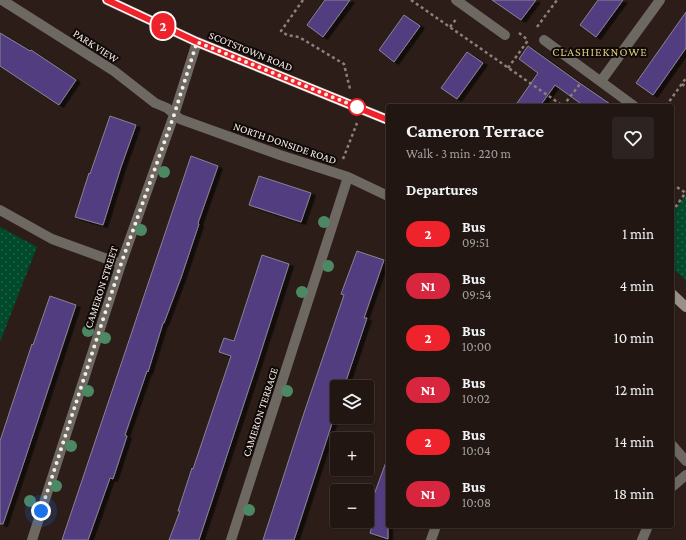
<!DOCTYPE html>
<meta charset="utf-8">
<style>
body{margin:0;font-family:"Crimson Pro",serif;background:#2d2320;color:#f1f3f6;height:100vh;display:flex;flex-direction:column;font-size:15px;white-space:nowrap}
*{box-sizing:border-box;margin:0}
p{font-size:13px;color:#a29f9f}
.icon{flex:none;width:22px;height:22px;fill:none;stroke:currentColor;stroke-width:2;stroke-linecap:round;stroke-linejoin:round}
.map{position:relative;flex:1;overflow:hidden}
.panel{position:absolute;left:386px;top:104px;width:288px;height:424px;display:flex;flex-direction:column;background:#211612;border-radius:4px;box-shadow:0 1px 3px #0004,0 0 0 1px #3e3532}
.panel>*{flex:none}
.badge{padding:0 8px;border-radius:13px;font-size:14px;line-height:26px}
.buttons{position:absolute;left:330px;top:380px;display:grid;gap:8px}
.buttons a{display:grid;place-items:center;width:44px;height:44px;border-radius:4px;background:#211612;box-shadow:0 1px 3px #0004,0 0 0 1px #3e3532;font-size:20px}
.you{position:absolute;width:20px;height:20px;margin:-10px;border:3px solid #fff;border-radius:50%;background:#1a73e8;box-shadow:0 0 0 6px #1a73e833}
.map>.badge{position:absolute;translate:-50% -50%;box-shadow:0 0 0 2px #fff}
h2{padding:0 20px;font-size:15px;line-height:36px}
.round{display:grid;place-items:center;flex:none;width:42px;height:42px;border-radius:4px;background:#2d2320}
.overview{display:flex;align-items:center;justify-content:space-between;height:68px;padding:0 20px}
h1{font-size:19px;font-weight:700;line-height:30px}
ul{padding:0;list-style:none}
li{display:flex;align-items:center;gap:12px;height:52px;padding:0 20px}
li div{flex:1}
li b{display:block;font-size:15px}
li em{font-style:normal}
li .badge{min-width:44px;font-weight:700;text-align:center}
.map>svg:first-child{display:block}
</style>
<div class="map">
<svg width="686" height="540" viewBox="0 0 686 540">
<defs>
<pattern id="grass-dots" width="8" height="8" patternUnits="userSpaceOnUse"><rect width="8" height="8" fill="#00492b"/><path d="M2 2h.1M6 6h.1" fill="none" stroke="#26634a" stroke-width="1.8" stroke-linecap="round"/></pattern>
<filter id="shadow"><feDropShadow dx="4.5" dy="2.5" stdDeviation="0" flood-color="#0009"/></filter>
</defs>
<rect width="100%" height="100%" fill="#2c1d18"/>
<!-- grass -->
<path fill="url(#grass-dots)" d="M686,195V280L672,268V214Z
M0,227L37,247L0,342Z"/>
<!-- building -->
<path fill="#533c81" stroke="#878394" filter="url(#shadow)" d="M325,0H350L323,37L307,25Z
M492,0H536L521,20Z
M598,0H623L596,37L580,25Z
M686,12V48L653,95L636,83Z
M404,15L420,26L394,62L379,50Z
M0,33L30,51L31,50L76,80L59,105L0,66Z
M528,46L578,82L613,106H584L555,85L540,106H515L538,73L519,59Z
M467,52L483,63L457,99L441,88Z
M110,116L136,125L121,167L103,225L75,217L89,173L90,174Z
M191,156L218,166L198,223L199,224L182,275L164,323H163L148,372L147,371L125,435L127,436L113,479L110,478L88,540H62Z
M259,176L311,193L301,222L249,205Z
M357,251L384,260L364,318H367L344,387H337V408L294,540H263L302,419L344,295L341,294Z
M262,255L289,264L257,364L199,540H169L180,511H178L192,468L193,469L231,356L219,352L224,338L234,341Z
M50,296L76,305L24,462L3,524H0V441L32,344L33,345Z
M386,462L388,463V539L370,533L375,517L367,514Z"/>
<g fill="none" stroke-linecap="round" stroke-linejoin="round">
<!-- path -->
<path stroke="#8c807b" stroke-width="2.5" stroke-dasharray="3 3" stroke-linecap="butt" d="M303,0L281,31L287,35L299,37L344,64L350,89
M411,0L563,106
M450,27L457,18
M537,27L557,0
M519,33L528,40
M508,68L529,39
M682,84L686,87
M563,106L580,84
M666,106L686,78
M343,159L357,123
M672,184L686,193
M672,212L686,192"/>
<!-- street -->
<path stroke="#6d6862" stroke-width="10" d="M2,0L114,71L155,103L167,108L180,119L280,155L348,177L388,196
M456,0L505,35
M544,40L634,106
M601,81L660,0
M0,210L52,239L121,264
M672,445L686,461
M672,487L686,475
M32,540L121,264L174,115L197,42
M231,540L348,177
M431,540L436,526
M642,540L648,526"/>
<!-- secondary -->
<path stroke="#989187" stroke-width="10" d="M107,0L197,42L388,120
M672,294L686,307"/>
</g>
<!-- trees -->
<g fill="#4d8864">
<circle cx="164" cy="172" r="6"/>
<circle cx="324" cy="222" r="6"/>
<circle cx="141" cy="230" r="6"/>
<circle cx="328" cy="266" r="6"/>
<circle cx="302" cy="292" r="6"/>
<circle cx="88" cy="331" r="6"/>
<circle cx="105" cy="338" r="6"/>
<circle cx="88" cy="391" r="6"/>
<circle cx="287" cy="391" r="6"/>
<circle cx="71" cy="446" r="6"/>
<circle cx="56" cy="486" r="6"/>
<circle cx="30" cy="501" r="6"/>
<circle cx="249" cy="510" r="6"/>
</g>
<g fill="none" stroke-linecap="round" stroke-linejoin="round">
<defs>
<path id="line" d="M107,0L197,42L388,120"/>
</defs>
<!-- line casing -->
<use href="#line" stroke="#fff" stroke-width="9"/>
<!-- line -->
<use href="#line" stroke="#ee232c" stroke-width="6"/>
<!-- walk -->
<path stroke="#f6ece8" stroke-width="4" stroke-dasharray="0 7.2" d="M41,511L121,264L174,115L197,42L357,107"/>
</g>
<!-- markers -->
<circle fill="#fff" stroke="#ee232c" stroke-width="2" cx="357" cy="107" r="8"/>
<g text-anchor="middle" dominant-baseline="central" stroke-width="4" stroke-linejoin="round" paint-order="stroke">
<!-- street labels -->
<g font-size="11" fill="#f6ece8" stroke="#0f0907">
<text transform="translate(96 46) rotate(33)">PARK VIEW</text>
<text transform="translate(251 51) rotate(22)">SCOTSTOWN ROAD</text>
<text transform="translate(285 143) rotate(19)">NORTH DONSIDE ROAD</text>
<text transform="translate(101 287) rotate(-72)">CAMERON STREET</text>
<text transform="translate(260 412) rotate(-72)">CAMERON TERRACE</text>
</g>
<!-- neighbourhood labels -->
<g font-size="12" letter-spacing="1" fill="#d9c87b" stroke="#0f0907">
<text x="600" y="52">CLASHIEKNOWE</text>
</g>
</g>
</svg>
<div class="buttons">
<a><svg class="icon" aria-label="layers" viewBox="0 0 24 24"><path d="M12 4l9 5-9 5-9-5zM3 14l9 5 9-5"/></svg></a>
<a>+</a>
<a>−</a>
</div>
<div class="you" style="left:41px;top:511px"></div>
<b class="badge" style="left:163px;top:26px;background:#ee232c;color:#fff">2</b>
<section class="panel">
<div class="overview"><div><h1>Cameron Terrace</h1><p>Walk · 3 min · 220 m</p></div><a class="round"><svg class="icon" aria-label="heart" viewBox="0 0 24 24"><path d="M12 20l-8-8c-3-5 5-10 8-4 3-6 11-1 8 4z"/></svg></a></div>
<h2>Departures</h2>
<ul>
<li><span class="badge" style="background:#ee232c;color:#fff">2</span><div><b>Bus</b><p>09:51</p></div><em>1 min</em></li>
<li><span class="badge" style="background:#d7263d;color:#fff">N1</span><div><b>Bus</b><p>09:54</p></div><em>4 min</em></li>
<li><span class="badge" style="background:#ee232c;color:#fff">2</span><div><b>Bus</b><p>10:00</p></div><em>10 min</em></li>
<li><span class="badge" style="background:#d7263d;color:#fff">N1</span><div><b>Bus</b><p>10:02</p></div><em>12 min</em></li>
<li><span class="badge" style="background:#ee232c;color:#fff">2</span><div><b>Bus</b><p>10:04</p></div><em>14 min</em></li>
<li><span class="badge" style="background:#d7263d;color:#fff">N1</span><div><b>Bus</b><p>10:08</p></div><em>18 min</em></li>
</ul>
</section>
</div>
